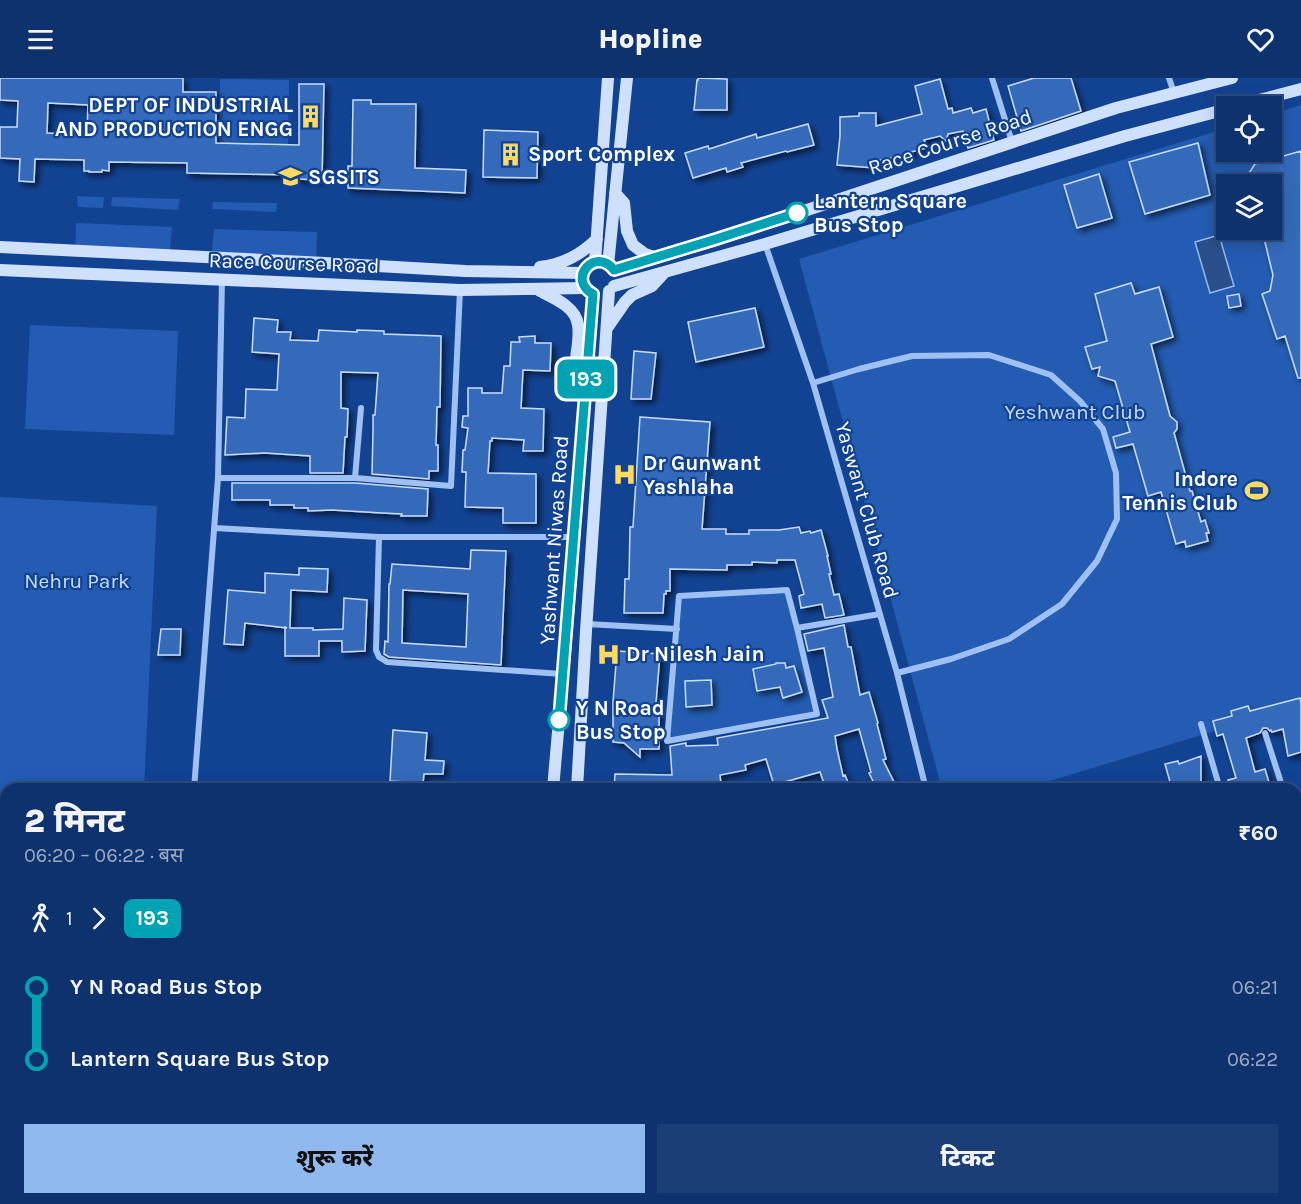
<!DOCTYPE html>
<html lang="hi">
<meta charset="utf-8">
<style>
body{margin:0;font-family:Karla,"Noto Sans Devanagari",sans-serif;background:#1c3e76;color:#f1f3f6;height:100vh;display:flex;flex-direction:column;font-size:22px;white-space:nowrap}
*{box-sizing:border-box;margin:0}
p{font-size:20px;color:#9baac2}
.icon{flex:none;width:33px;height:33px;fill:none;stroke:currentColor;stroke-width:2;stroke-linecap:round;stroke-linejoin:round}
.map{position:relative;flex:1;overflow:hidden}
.details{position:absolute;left:0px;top:705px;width:1302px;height:422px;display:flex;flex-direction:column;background:#0e326e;border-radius:18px 18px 0 0;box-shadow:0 3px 15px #0003,0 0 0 2px #2e4d81}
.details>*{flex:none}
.badge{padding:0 12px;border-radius:9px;font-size:21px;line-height:39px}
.buttons{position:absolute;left:1216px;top:18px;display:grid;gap:12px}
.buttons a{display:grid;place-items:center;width:66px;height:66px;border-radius:0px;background:#0e326e;box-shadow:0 3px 15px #0003,0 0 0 2px #2e4d81;font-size:30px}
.map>.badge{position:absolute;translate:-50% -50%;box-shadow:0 0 0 3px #fff}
.legs{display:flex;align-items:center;gap:9px;height:66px;padding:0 24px;font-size:20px}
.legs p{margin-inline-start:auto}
.headline{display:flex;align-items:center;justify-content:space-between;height:102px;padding:0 24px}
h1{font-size:33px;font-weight:800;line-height:45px}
.primary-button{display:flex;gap:12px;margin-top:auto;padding:12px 24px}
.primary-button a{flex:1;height:69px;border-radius:0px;background:#90b9f0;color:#111;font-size:24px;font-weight:800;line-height:69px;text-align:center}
.primary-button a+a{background:#1c3e76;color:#f1f3f6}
ul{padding:0 24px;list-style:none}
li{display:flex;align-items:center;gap:21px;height:72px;font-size:22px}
li i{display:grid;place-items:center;width:9px;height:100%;margin:0 8px;background:currentColor}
li i::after{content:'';width:15px;height:15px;margin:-8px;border:4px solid;border-radius:50%;background:#0e326e}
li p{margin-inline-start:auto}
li:first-child i{background:linear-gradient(#0000 50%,currentColor 0)}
li:last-child i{background:linear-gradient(currentColor 50%,#0000 0)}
header{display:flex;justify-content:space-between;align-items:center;height:78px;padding:0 24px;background:#0e326e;font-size:27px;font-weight:800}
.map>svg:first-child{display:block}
</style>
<header><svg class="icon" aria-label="menu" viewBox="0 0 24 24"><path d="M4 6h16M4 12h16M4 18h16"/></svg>Hopline<svg class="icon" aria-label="heart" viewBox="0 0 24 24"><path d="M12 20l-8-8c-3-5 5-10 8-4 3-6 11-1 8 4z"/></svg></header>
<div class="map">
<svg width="1301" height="1126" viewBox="0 0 1301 1126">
<defs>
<filter id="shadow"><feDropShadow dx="3.5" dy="3.5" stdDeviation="3" flood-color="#0009"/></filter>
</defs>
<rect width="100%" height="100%" fill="#124393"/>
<!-- green -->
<path fill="#235cb2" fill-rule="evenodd" d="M220,1L289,2L288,66L219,65Z
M1301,27V627L1023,711H942L799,181L1227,50V74H1272V36ZM1227,106H1272V152H1227Z
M77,118L104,119L103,130L78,129Z
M112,119L180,121L178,132L111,128Z
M213,124L277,125L276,134L212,131Z
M76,145L172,149L169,182L75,178Z
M214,151L317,154L316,189L211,184Z
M30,247L178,253L174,357L25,351Z
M0,419L157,428L144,711H6V845H0Z
M787,512L817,636L667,663L679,518Z"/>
<!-- water -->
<path fill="#2b4f8b" stroke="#91baf6" stroke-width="1.5" d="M1219,157L1234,208L1210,215L1195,164Z"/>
<!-- building -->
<path fill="#356aba" stroke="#c7dcfd" stroke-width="1.5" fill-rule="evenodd" filter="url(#shadow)" d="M0,0H183V14H216V65L299,67V6H324L322,102L297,101V97L187,95V85L109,84V93L102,92V94H89V93H84V82L35,81L34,104L19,103L20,81L0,80V49H17L18,23L0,22ZM48,25L88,27L87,53L70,52L69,56L47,55Z
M698,0L727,1V32H694L697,2H698Z
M1034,0H1071L1081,33L1021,53L1008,8Z
M940,1L948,31L952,30L953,35L971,30L973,35L986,31L994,62L968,70L963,53L948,56L946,63L940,58L924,62L927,70L907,75V77L875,83V90L837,87L840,58V39L859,38V35H876V48L922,36L915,8Z
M353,22H371V26H416L415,90L466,92L465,115L348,110V88H352Z
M808,46L814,67L787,74L786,73L741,85L743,89L727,94L726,90L693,100L685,75L708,68L709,71L756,56L757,60Z
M484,52L538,54L537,100L483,99Z
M1198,65L1210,117L1145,136L1129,84Z
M1301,73V300H1298L1285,258L1277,261L1262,216L1270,213L1273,197L1262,152H1272V106H1250L1247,98L1255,86Z
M1099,96L1112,140L1077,150L1064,107Z
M1131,205L1135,216L1159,209L1173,259L1151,266L1170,338L1177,344V351L1174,355L1190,413H1192L1201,444L1205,442L1209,455H1206L1208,463L1186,469L1185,463L1176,466L1161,414L1148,418L1133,366L1116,370L1113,359L1130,354L1115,303L1098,298L1100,289L1092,291L1085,269L1107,263L1095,216Z
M1239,216L1241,228L1229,230L1227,218Z
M755,230L764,269L696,284L688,244Z
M254,240L278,242L277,254H291L290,262L318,263L319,252L357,254V252L384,253V256L441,258L440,329H437L436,367H438V393H429V401L372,396L373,354V337H375L378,295L341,294V330L348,331L347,359H345L343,395H310V378L265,375L225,377L227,339L245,340L246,311L277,312L279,276L252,274Z
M535,258V265H551L550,293L523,292L521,330L544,331L543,373H523L524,362L492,360V363H490L488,395L536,396V445H503V430L465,429L466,394H462L463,372H465L468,350L462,349L463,338H468V310H482V315H502L504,288H510L511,264H520L519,259Z
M634,273L656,275L651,321H631Z
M640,339L710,344L702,451H726V456H749V452H779L799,449L801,455L810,453L811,455L821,452L828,478H827L831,496H829L834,517L839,516L844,537L825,540L822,526L801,530L799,518L804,516L795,482H777V485L752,484V487H727V492L670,491V513H666V516H664L663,535H624L625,501H629L630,449H633Z
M232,405H355L428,411L427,438H401L402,436L382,435L332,432L308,433V430H294V427H270V422H232Z
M471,472L506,473L501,587L389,579L384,576L385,563L388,564L389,506H390L392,486L470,491ZM403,512L468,516L466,569L402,565Z
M299,490L328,491L327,514L291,512L290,550H313V552L343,551L344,520L367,522L365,573L342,574V563H319V578H285V549L287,550L245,545L243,567L224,566L228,512L265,515V495L299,497Z
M844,547L848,569H851L860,617L869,614L878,645L877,646L886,681L883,682L895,706L885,711H877L869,695L871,694L859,651L835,658L837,671L843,698L845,697L849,707L837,711H826L820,694L774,707L766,681L745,687L746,692L720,697L721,706L702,709L701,707L656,709V711H614L615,696L672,697L670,668L686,665V668L718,667L717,660L828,640L822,622L833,619L824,570L808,573L804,556Z
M161,551H181L180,577H158Z
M617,573L660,576L655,637H659V671H640V679L624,665L613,664V624Z
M776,585H785L786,590L794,588L802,614L783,620L780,609L757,613L753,591L776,586Z
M711,602L712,627L686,629L685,603Z
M1300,620L1301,626V674L1288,678L1283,651L1272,654L1271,652L1270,653L1267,650H1263L1260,655L1246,660L1255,694L1265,691L1271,711H1231L1228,702L1236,700L1223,656L1217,658L1213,643L1232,638L1231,633L1248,628L1250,633Z
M393,652L427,655L425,682L444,683L443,696H424L423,705L390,703Z
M1201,678V705L1202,711H1172L1165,686L1178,683L1179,686Z"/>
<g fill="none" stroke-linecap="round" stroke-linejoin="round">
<!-- street -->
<path stroke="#9fc0f3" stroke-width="6" d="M992,0L1012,64
M1169,0L1174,15
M765,166L813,305L897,595L926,711
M813,305L859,291L912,278L989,277L1051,297L1080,323L1103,351L1116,395L1117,441L1097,483L1062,526L1009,561L951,581L897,595
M218,400H355L451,408L460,212
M355,400L361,330
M214,450L379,459H574
M379,459L376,572L379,579L387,584L562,596
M787,512L797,550L817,636L667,663L679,518Z
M587,546L677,551
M797,550L880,536
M1201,646L1220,711
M1265,655L1283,711
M194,711L218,400L222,202
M1296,752L1301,768
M0,910H6
M0,1038L6,1037
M1296,1090L1301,1104
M164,1126V1120"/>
<!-- secondary -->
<path stroke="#cee0fc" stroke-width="12" d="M1236,28L1301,11
M615,115L624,125L627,153L633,167L645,176L657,180
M0,169L325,185L465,193L583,195
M595,184L608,0
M608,187L627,0
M540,189C564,186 580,177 597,161
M0,192L460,212L586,210
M614,192L713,163L1116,30L1232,0
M614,208L765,166L1125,58L1227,31
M540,213C554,220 576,229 578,247C580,258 577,270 576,281L587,293
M607,250L625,224L632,217L652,208L664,195
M553,711L567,551L593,216
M577,711L586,553L609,213
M1296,880L1301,879
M1296,902L1301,900
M638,1120L639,1126
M1121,1120L1122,1126
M1145,1120L1146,1126
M361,1126L385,1120
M468,1126L489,1120"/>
</g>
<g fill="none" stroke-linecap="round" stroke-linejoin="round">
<defs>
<path id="line-1" d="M559,642L593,216C566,201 596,168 614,192L713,162L797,135"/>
</defs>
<!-- line-1 casing -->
<use href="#line-1" stroke="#fff" stroke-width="14"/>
<!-- line-1 -->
<use href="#line-1" stroke="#00a3b4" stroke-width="9"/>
</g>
<!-- icons -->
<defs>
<symbol id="building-bare" viewBox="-9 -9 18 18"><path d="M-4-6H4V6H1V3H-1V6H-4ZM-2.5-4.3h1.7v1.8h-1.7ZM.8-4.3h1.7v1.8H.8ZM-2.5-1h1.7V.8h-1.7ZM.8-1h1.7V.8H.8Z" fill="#ffda61" stroke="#124393" stroke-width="2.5" paint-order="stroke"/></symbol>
<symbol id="university-bare" viewBox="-9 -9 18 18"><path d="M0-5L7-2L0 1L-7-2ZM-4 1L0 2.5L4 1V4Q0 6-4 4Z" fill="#ffda61" stroke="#124393" stroke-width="2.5" paint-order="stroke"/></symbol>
<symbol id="hospital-bare" viewBox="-9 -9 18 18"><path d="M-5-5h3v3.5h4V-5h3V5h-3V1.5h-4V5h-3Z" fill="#ffda61" stroke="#124393" stroke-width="2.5" paint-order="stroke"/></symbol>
<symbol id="stadium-bare" viewBox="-9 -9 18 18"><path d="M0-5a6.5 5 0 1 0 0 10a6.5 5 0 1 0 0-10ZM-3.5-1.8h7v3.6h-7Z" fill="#ffda61" stroke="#124393" stroke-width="2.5" paint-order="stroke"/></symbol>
</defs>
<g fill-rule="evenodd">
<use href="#building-bare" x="294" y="22" width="33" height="33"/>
<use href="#building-bare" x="494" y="60" width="33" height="33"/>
<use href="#university-bare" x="274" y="82" width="33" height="33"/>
<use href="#hospital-bare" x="608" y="380" width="33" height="33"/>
<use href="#stadium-bare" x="1240" y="396" width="33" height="33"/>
<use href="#hospital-bare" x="592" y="560" width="33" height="33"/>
</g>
<!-- markers -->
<g fill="#fff" stroke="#00a3b4" stroke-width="3">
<circle cx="797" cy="135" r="10"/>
<circle cx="559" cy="642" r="10"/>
</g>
<g text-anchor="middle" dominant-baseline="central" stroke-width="4.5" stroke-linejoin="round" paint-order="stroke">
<!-- poi labels -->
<g font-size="21" font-weight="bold" fill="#fff" stroke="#124393" text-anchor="start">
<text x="293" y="27" text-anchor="end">DEPT OF INDUSTRIAL<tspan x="293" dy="24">AND PRODUCTION ENGG</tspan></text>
<text x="528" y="76">Sport Complex</text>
<text x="308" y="99">SGSITS</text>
<text x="643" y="385">Dr Gunwant<tspan x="643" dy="24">Yashlaha</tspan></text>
<text x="1238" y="401" text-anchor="end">Indore<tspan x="1238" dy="24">Tennis Club</tspan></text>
<text x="626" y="576">Dr Nilesh Jain</text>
</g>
<!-- street labels -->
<g font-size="21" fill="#fff" stroke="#124393">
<text transform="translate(950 64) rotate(-18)">Race Course Road</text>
<text transform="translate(294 185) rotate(2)">Race Course Road</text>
<text transform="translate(867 432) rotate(74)">Yaswant Club Road</text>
<text transform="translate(554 462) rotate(-86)">Yashwant Niwas Road</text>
</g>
<!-- stop labels -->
<g font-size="21" font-weight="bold" fill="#fff" stroke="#124393" text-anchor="start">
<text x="814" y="123">Lantern Square<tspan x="814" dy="24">Bus Stop</tspan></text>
<text x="576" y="630">Y N Road<tspan x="576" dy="24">Bus Stop</tspan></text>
</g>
<!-- park labels -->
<g font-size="21" fill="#c7dcfd" stroke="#124393">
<text x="1075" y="334">Yeshwant Club</text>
<text x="77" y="503">Nehru Park</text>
</g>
</g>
</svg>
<div class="buttons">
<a><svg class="icon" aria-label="locate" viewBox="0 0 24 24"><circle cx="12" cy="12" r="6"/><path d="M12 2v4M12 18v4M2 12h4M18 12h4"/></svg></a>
<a><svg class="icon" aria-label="layers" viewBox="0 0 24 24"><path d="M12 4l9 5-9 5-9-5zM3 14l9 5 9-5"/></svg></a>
</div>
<b class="badge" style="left:586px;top:301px;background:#00a3b4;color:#fff">193</b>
<section class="details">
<div class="headline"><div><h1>2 मिनट</h1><p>06:20 – 06:22 · बस</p></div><b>₹60</b></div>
<div class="legs"><svg class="icon" aria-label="walk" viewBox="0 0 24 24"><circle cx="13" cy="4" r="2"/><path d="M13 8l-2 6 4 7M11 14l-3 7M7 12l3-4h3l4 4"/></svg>1<svg class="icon" aria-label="forward" viewBox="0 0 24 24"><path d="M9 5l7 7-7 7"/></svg><b class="badge" style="background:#00a3b4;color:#fff">193</b></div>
<ul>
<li><i style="color:#00a3b4"></i><b>Y N Road Bus Stop</b><p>06:21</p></li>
<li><i style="color:#00a3b4"></i><b>Lantern Square Bus Stop</b><p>06:22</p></li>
</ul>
<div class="primary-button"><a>शुरू करें</a><a>टिकट</a></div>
</section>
</div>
